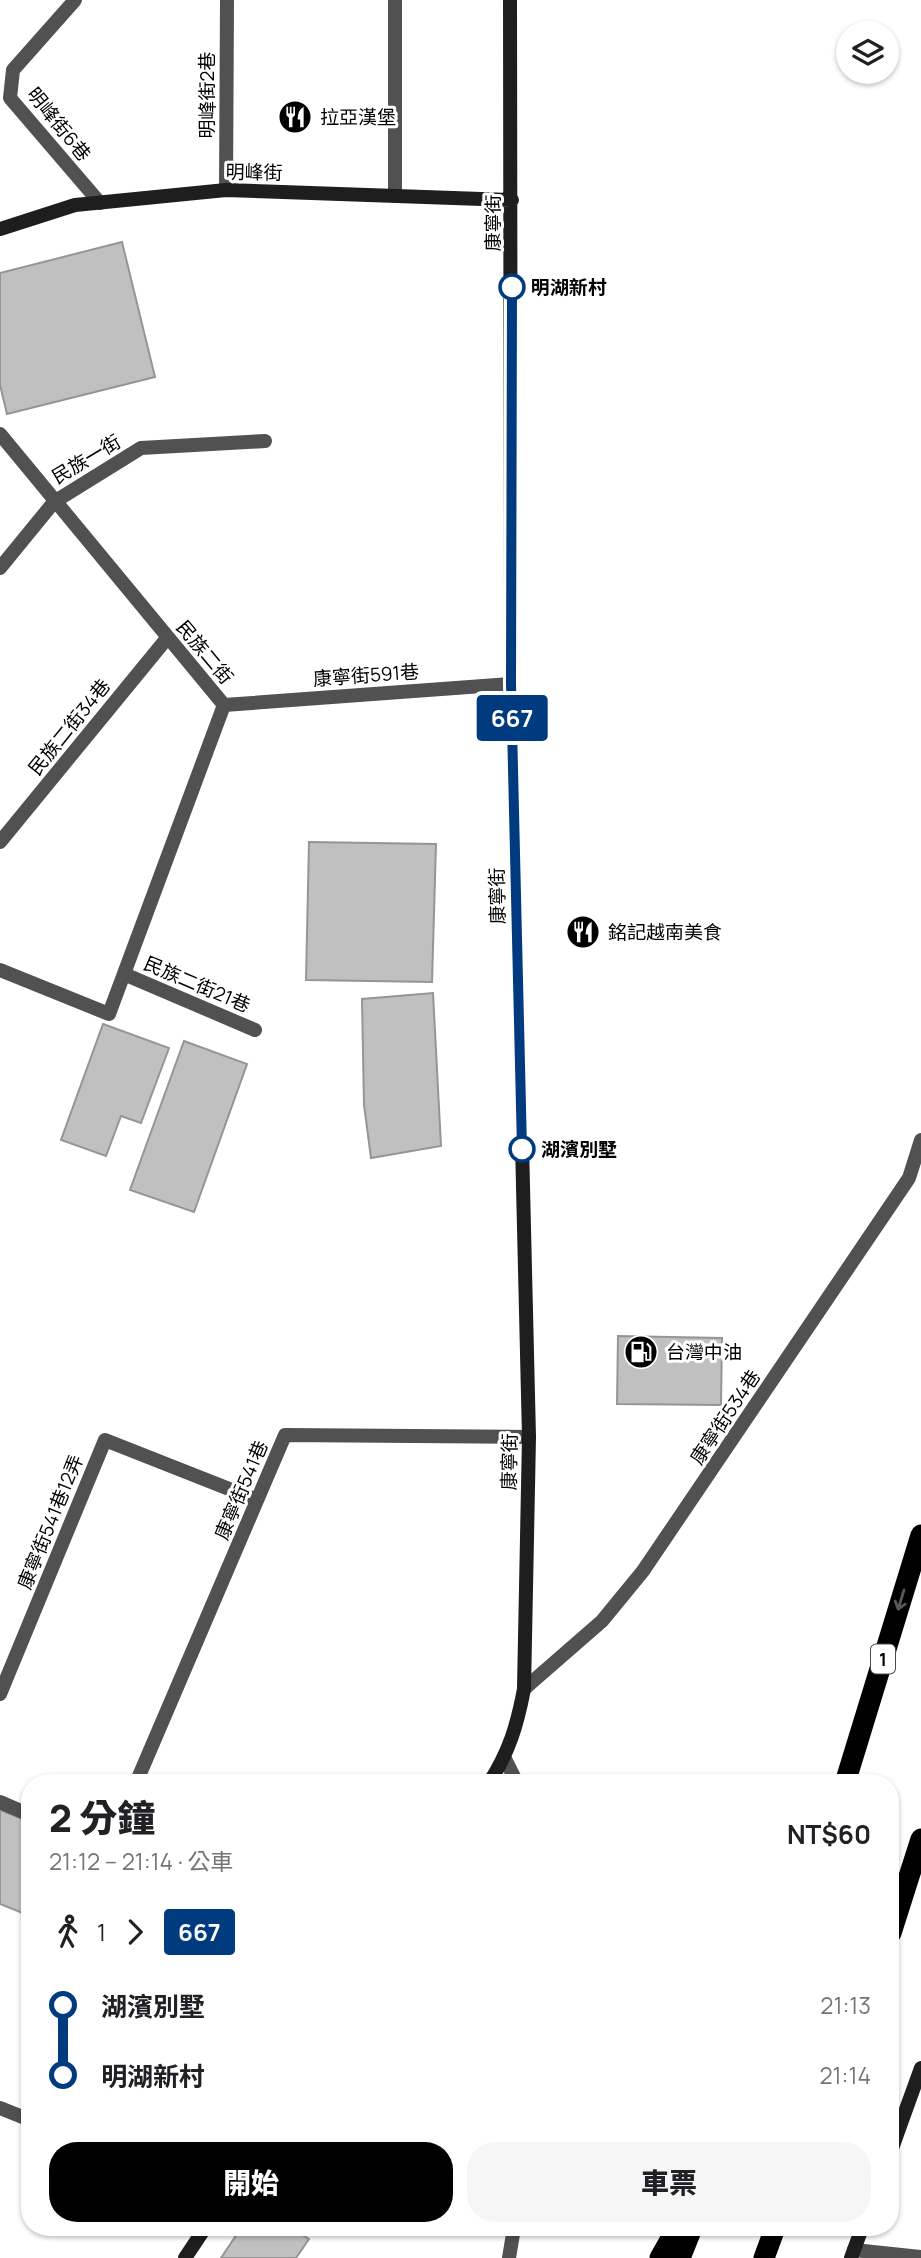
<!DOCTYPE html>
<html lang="zh-TW">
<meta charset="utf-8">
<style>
body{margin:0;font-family:Manrope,"Noto Sans TC",sans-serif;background:#f6f6f6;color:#202124;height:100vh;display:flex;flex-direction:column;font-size:26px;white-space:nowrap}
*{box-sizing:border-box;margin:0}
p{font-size:23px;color:#757577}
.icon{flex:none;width:38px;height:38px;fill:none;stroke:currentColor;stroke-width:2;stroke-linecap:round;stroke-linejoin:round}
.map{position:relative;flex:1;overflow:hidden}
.side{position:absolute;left:21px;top:1774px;width:878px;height:462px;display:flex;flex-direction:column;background:#fff;border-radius:28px;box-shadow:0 2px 5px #0004}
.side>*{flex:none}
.badge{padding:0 14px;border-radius:5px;font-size:24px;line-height:46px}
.buttons{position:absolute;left:836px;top:21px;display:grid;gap:14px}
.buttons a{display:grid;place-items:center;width:63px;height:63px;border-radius:50%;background:#fff;box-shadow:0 2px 5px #0004;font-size:35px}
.map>.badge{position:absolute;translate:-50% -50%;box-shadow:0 0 0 4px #fff}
.legs{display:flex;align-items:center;gap:10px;height:77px;padding:0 28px;font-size:23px}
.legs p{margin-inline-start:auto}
.overview{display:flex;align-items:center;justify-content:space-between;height:119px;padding:0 28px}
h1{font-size:38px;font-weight:800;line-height:52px}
.primary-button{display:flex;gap:14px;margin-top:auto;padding:14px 28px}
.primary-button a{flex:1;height:80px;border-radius:28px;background:#000;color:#fff;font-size:28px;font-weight:800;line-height:80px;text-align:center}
.primary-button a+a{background:#f6f6f6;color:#202124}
ul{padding:0 28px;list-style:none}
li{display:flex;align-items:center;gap:24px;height:70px;font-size:26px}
li i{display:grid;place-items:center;width:10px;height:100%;margin:0 9px;background:currentColor}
li i::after{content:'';width:18px;height:18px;margin:-9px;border:5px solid;border-radius:50%;background:#fff}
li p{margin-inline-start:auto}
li:first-child i{background:linear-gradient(#0000 50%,currentColor 0)}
li:last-child i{background:linear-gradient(currentColor 50%,#0000 0)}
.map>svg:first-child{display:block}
</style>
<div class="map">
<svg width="921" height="2258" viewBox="0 0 921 2258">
<rect width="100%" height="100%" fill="#fff"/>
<!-- building -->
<path fill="#c0c0c0" stroke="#959595" stroke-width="2" d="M122,242L155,377L7,414L0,385V273Z
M309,842L436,844L432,982L306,980Z
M433,993L441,1146L371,1158L364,1105L362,999Z
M103,1024L169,1048L141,1123L121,1116L106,1156L61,1140Z
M184,1041L247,1064L194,1212L130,1190Z
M618,1336L722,1338L721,1405L617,1404Z
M0,1810L30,1822V1916L0,1904Z
M241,2228H291L309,2239L296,2258H221Z"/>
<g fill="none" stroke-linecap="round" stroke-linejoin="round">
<!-- lane -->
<path stroke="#515151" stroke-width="14" d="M75,0L13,70L10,98L100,203
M395,0V196
M226,190L227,0
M0,434L224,705L109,1014L0,970
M0,568L54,502L141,448L265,441
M224,705L511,684
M0,842L168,637
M124,974L255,1030
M524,1689L602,1621L643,1571L909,1178L921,1140
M0,1694L105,1440L257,1500
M505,1759L517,1783
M136,1783L285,1435L529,1437
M0,1802L30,1815
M0,2108L30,2120
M509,2258L514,2228"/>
<!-- street -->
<path stroke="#515151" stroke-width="14" d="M854,2250L921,2257"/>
<!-- secondary -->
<path stroke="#1e1e1e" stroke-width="14" d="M0,229L75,205L226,190L512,200
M489,1783C509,1752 517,1726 524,1689L529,1437L511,684L510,0
M891,2151L921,2068
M185,2258L205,2228
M851,2258L862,2228"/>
<!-- highway -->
<path stroke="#000" stroke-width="21" d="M845,1783L921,1535
M891,1933L921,1839
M660,2258L677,2228
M680,2258L692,2228
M764,2258L775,2228"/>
</g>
<!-- one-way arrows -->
<defs><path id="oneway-shaft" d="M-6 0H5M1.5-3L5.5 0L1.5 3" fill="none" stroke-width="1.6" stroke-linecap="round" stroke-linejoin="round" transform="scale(1.75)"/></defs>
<use stroke="#595959" href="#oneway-shaft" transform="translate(901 1600) rotate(107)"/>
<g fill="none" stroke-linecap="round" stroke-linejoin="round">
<defs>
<path id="line-1" d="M512,287L511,684L522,1149"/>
</defs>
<!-- line-1 casing -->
<use href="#line-1" stroke="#fff" stroke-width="16"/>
<!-- line-1 -->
<use href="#line-1" stroke="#003b80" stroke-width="10"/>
</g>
<!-- icons -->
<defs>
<symbol id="restaurant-disc" viewBox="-11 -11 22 22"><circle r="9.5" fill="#000" stroke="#fff"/><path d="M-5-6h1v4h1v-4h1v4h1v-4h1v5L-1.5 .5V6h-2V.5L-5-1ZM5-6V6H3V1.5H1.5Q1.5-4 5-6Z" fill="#fff"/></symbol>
<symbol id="fuel-disc" viewBox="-11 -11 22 22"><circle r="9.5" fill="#000" stroke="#fff"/><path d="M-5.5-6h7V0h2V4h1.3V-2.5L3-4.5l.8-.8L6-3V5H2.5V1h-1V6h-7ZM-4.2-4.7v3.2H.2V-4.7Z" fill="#fff"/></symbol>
</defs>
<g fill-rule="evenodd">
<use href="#restaurant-disc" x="276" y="98" width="38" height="38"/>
<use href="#restaurant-disc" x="564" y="913" width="38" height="38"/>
<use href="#fuel-disc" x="622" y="1333" width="38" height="38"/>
</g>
<!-- markers -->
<g fill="#fff" stroke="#003b80" stroke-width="3.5">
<circle cx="512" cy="287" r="12"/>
<circle cx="522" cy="1149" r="12"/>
</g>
<g text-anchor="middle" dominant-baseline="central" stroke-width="6" stroke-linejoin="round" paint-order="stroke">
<!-- shield labels -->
<rect fill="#fff" stroke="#4c4c4c" stroke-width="2" x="871" y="1644.5" width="24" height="29" rx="5"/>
<g font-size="18" font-weight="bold" fill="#000">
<text x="883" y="1659">1</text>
</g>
<!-- street labels -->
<g font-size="19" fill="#000" stroke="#fff">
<text transform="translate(207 95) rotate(-90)">明峰街2巷</text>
<text transform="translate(59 124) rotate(51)">明峰街6巷</text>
<text transform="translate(254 172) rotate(1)">明峰街</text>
<text transform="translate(493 223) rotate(-90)">康寧街</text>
<text transform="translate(86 459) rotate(-31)">民族一街</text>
<text transform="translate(205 652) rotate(50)">民族二街</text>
<text transform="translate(366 675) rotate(-4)">康寧街591巷</text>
<text transform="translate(69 727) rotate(-51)">民族二街34巷</text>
<text transform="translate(497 896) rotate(-91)">康寧街</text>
<text transform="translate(197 984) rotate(23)">民族二街21巷</text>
<text transform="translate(725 1417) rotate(-56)">康寧街534巷</text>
<text transform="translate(509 1462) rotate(-89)">康寧街</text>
<text transform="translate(241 1490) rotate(-67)">康寧街541巷</text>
<text transform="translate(50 1522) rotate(-68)">康寧街541巷12弄</text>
</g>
<!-- poi labels -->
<g font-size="19" fill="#000" stroke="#fff" text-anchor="start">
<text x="320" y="117">拉亞漢堡</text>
<text x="608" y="932">銘記越南美食</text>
<text x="666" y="1352">台灣中油</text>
</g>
<!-- stop labels -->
<g font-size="19" font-weight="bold" fill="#000" stroke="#fff" text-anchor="start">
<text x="531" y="287">明湖新村</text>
<text x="541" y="1149">湖濱別墅</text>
</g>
</g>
</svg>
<div class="buttons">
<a><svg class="icon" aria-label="layers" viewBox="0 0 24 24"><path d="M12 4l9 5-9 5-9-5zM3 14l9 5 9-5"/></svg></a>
</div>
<b class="badge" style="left:512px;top:718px;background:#003b80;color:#fff">667</b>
<section class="side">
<div class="overview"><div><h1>2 分鐘</h1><p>21:12 – 21:14 · 公車</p></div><b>NT$60</b></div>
<div class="legs"><svg class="icon" aria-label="walk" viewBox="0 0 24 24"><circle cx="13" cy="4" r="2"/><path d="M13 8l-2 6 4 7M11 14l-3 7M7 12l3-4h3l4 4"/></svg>1<svg class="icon" aria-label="forward" viewBox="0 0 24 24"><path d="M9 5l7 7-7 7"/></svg><b class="badge" style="background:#003b80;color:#fff">667</b></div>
<ul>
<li><i style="color:#003b80"></i><b>湖濱別墅</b><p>21:13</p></li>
<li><i style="color:#003b80"></i><b>明湖新村</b><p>21:14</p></li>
</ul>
<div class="primary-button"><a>開始</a><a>車票</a></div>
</section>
</div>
